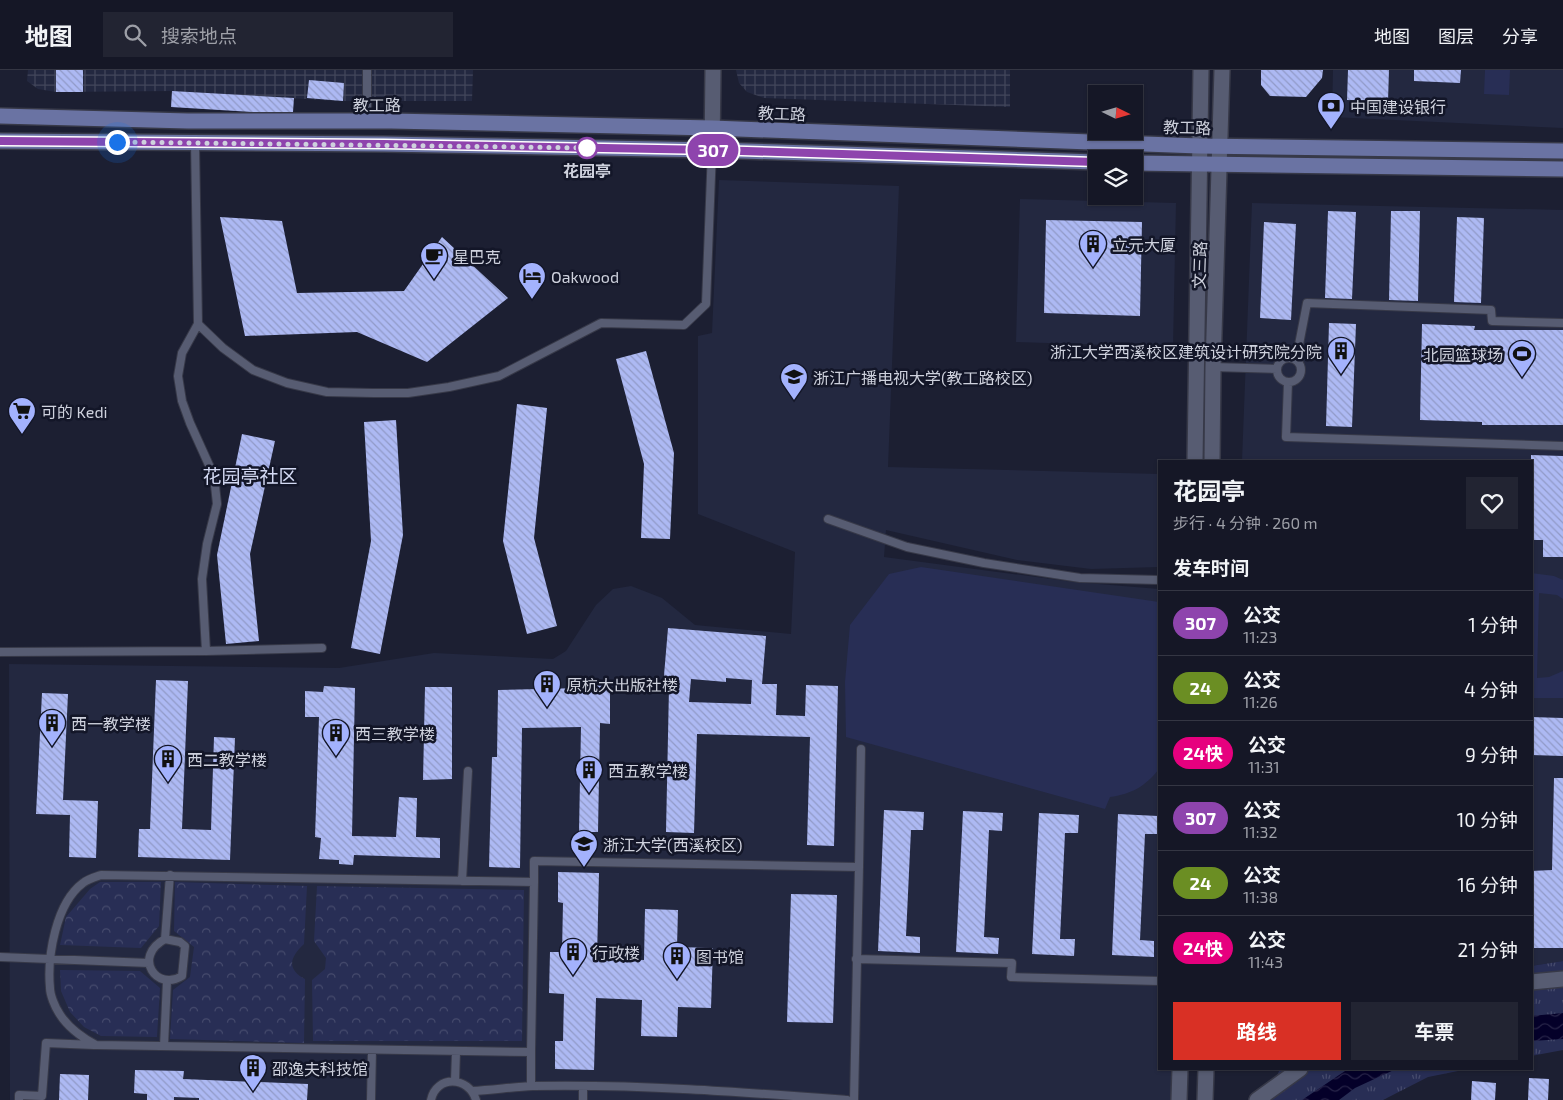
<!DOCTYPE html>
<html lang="zh">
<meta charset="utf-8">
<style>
body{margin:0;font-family:"Exo 2","Noto Sans SC",sans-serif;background:#222432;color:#f1f3f6;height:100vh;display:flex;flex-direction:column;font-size:19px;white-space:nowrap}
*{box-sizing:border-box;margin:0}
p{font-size:16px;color:#9d9fa7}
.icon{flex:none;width:28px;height:28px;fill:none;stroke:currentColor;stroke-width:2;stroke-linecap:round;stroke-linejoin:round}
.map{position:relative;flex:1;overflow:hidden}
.sheet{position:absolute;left:1158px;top:390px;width:375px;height:610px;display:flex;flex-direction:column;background:#151726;border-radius:0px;box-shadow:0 1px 4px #0004,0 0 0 1px #343643}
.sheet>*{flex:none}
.badge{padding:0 10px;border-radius:16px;font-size:18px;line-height:32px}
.needle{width:32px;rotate:95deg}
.controls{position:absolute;left:1088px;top:15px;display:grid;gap:10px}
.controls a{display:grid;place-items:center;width:55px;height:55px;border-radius:0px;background:#151726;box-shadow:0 1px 4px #0004,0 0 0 1px #343643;font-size:25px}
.you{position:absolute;width:25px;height:25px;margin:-12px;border:4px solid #fff;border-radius:50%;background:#1a73e8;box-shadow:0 0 0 8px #1a73e833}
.map>.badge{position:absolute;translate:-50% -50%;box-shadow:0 0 0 2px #fff}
h2{padding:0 15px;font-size:19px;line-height:45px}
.round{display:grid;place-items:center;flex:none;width:52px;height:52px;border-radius:0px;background:#222432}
.overview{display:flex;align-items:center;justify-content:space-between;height:85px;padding:0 15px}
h1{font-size:24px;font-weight:700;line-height:38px}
.button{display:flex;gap:10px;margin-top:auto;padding:10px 15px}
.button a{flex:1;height:58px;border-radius:0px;background:#d93025;color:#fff;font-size:20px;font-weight:700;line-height:58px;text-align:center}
.button a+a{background:#222432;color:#f1f3f6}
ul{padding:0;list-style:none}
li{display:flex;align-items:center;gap:15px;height:65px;padding:0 15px;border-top:1px solid #343643}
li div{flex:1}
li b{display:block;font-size:19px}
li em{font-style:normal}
li .badge{min-width:55px;font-weight:700;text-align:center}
header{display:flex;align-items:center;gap:30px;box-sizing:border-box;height:70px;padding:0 25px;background:#151726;border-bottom:1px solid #343643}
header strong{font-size:24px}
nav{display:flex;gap:28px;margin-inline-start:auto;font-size:18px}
.search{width:350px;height:45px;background:#222432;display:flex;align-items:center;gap:12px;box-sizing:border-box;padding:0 18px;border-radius:0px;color:#9d9fa7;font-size:19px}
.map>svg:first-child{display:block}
</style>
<header>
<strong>地图</strong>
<div class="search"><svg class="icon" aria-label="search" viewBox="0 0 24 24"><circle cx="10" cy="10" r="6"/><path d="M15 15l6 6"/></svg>搜索地点</div>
<nav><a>地图</a><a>图层</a><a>分享</a></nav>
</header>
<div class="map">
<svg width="1563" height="1030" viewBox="0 0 1563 1030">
<defs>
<pattern id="industrial-grid" width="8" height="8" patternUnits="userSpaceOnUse" patternTransform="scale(1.25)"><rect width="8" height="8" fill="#232840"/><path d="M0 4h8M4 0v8" fill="none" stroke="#42465b"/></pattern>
<pattern id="grass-tufts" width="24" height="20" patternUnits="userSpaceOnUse" patternTransform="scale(1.25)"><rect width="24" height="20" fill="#282e55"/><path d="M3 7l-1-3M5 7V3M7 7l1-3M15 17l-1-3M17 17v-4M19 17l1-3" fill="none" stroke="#464b6d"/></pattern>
<pattern id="park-crowns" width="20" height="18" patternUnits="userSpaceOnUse" patternTransform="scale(1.25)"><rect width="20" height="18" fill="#282e55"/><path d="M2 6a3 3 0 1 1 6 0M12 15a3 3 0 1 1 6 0" fill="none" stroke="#464b6d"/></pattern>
<pattern id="water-waves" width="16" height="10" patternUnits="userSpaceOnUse" patternTransform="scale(1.25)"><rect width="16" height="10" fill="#040029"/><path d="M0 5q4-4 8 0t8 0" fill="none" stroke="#272448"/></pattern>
<pattern id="building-back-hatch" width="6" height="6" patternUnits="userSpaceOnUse" patternTransform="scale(1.25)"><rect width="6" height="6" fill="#adb9f3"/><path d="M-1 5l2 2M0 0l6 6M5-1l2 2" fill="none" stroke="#919ac7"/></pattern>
</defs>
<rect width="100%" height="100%" fill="#1c1f32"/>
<!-- built -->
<path fill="#232840" d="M1333,0H1563V58L1332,47Z
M719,110L899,116L888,397L1159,404V497L1091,499L1017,490L886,460L884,487L1074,512L1159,519V999H1173L1172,1030H10L9,594L339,598L434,583L553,589L566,581L596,535L613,519L631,516L662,528L695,555L791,564L795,482L698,444V266L712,263Z
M1020,129L1176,133L1173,277L1016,272Z
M1252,133L1563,140V891L1531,896V391H1242Z"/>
<!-- industrial -->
<path fill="url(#industrial-grid)" d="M28,0H473L472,31H339L172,21L56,22L38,19L27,11Z
M736,0H1010V37L764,28L747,22L739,13Z"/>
<!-- grass -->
<path fill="url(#grass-tufts)" d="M1563,891V980L1531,986V896Z
M1280,999H1468L1428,1007L1383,1030H1266Z"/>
<!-- park -->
<path fill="url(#park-crowns)" d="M100,812H161L159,856L141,878L60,875L66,847L90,819Z
M175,812L307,816L304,874C290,887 286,899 305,909L304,973L170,969L173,920L190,907L194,877L174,861Z
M317,816L524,820L522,971H313L312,910L325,899L326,888L314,871Z
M60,900L140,901L160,918L157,967L101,966L84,957L70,942L61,921Z"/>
<!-- pitch -->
<path fill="#282e55" d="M1485,0H1510L1509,25L1484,24Z
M921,497L1159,532V699C1145,717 1131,724 1110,727L1105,739L846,667L845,612L850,555L889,504Z
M1531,503L1554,506L1563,510V529L1557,525L1539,523L1537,608L1549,607L1563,601V628H1531Z"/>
<!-- water -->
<path fill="url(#water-waves)" d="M1563,943V969L1531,971V946Z
M1348,999H1396L1355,1018L1339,1030H1302Z"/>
<!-- building -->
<path fill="url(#building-back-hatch)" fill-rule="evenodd" d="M56,0H83V22H56Z
M1261,0H1323L1322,8L1306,27L1270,26L1261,15Z
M1348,0H1389L1388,31L1347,30Z
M1414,0H1461L1460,13L1414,11Z
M309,10L344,13L343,31L307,28Z
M172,21L294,28L293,42H252L171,37Z
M1328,141L1356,142L1352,229L1325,228Z
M1391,141H1420L1418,231L1389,230Z
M220,147L282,151L297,223L404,221L442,167L508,228L427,292L357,262L245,266Z
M1457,147L1484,148L1481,233L1454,232Z
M1046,150L1142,152L1140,246L1044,243Z
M1264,152L1296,154L1291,250L1260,248Z
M1329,253L1356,254L1352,357L1326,356Z
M1422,254L1475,256L1474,260H1563V355H1482V352L1420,350Z
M646,281L674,383L670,469L641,468L644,394L616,289Z
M517,334L547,338L534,468L557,556L527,564L503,471Z
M396,350L403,465L380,584L351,578L371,471L364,352Z
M242,364L275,371L250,484L259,571L226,574L217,485Z
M1531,385L1563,386V487H1543V470H1531Z
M668,558L766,566L762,614H777L776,645L805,646L806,615L838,616L834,776L807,775L810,667L697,664L694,763L666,762L669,617H663ZM726,608L752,610L751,634L689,632L691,609L726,612Z
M156,610L188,611L182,759L211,760L214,667L235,668L230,790L138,787L139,759H150Z
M582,611H610V654L600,653L598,762H579L581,657L522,658L520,798L489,797L492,687H497L498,620L582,618Z
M324,616L355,618L352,766L396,767L399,727L417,728L416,767L440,768V788L354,785L353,795L339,794V790L319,789L321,768L315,767L319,647H305V621L323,622Z
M425,617H452V709L423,710Z
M42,623L68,624L63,730L98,731L96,788L69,787L70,745L36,744Z
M1531,647L1563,648V686L1531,685Z
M1554,708H1563V878H1531V801L1552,800Z
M884,740L924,742L923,760H911L906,866L920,867V883L878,881Z
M963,741L1003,743L1002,761L989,760L984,867L999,868L998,884L956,882Z
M1039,743L1079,745L1078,763H1065L1060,869H1075L1074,886L1032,884Z
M1118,744L1158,746V764H1145L1140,870L1154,871V887L1112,885Z
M558,802L599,803L597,888L644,890L645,839L678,840L677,877L713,878L711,938L678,937L677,967L641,966L642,930L596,928L594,1000L555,999V971H563L564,924L549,923L550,882H562L563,833L558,832Z
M791,824L837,825L833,953L787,952Z
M135,1000L184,1001L183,1009L308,1014L307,1030H199V1028L174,1027V1030H147V1024L134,1023Z
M60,1004L89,1005L88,1030H59Z
M1529,1008L1549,1009L1548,1030H1528Z
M1472,1011L1496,1013L1495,1030H1471Z"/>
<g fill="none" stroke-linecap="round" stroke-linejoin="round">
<defs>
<path id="service" d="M367,51V0
M195,72L198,254L182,283L178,306L182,331L190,353L214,406L217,434L207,474L202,509L206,581
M198,254L223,278L253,300L287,313L327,322L373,323H408L449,317L499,306L601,253L684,255L706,234L712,80
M1277 300a12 12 0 1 1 24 0a12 12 0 1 1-24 0Z
M1296,290L1307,233L1491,240L1492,251L1563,253
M1213,297L1277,299
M1288,312L1286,367L1563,376
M828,449L907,477L984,493L1080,508L1159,510
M0,582L206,581L322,578
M859,797L861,679
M101,805L534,812L531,982L96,975C81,967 68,958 59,943C55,937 50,925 50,918C47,886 56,833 83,813C88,809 95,807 101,805Z
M462,811L468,701
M534,812V791L859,797L854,1030
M165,869L180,872L185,876L182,906C157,922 132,887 165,869Z
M165,869L170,805
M0,887L149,893
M856,889L1012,893L1011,907L1159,911
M164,976L167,911
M455,1011L456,982
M531,1016V982
M472,1021C492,1020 513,1017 533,1016C638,1014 742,1022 847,1030
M19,1030V1025L42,1026L46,973L94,975
M371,1030L372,980
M431,1030C436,1005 469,1006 476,1030
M583,1030V1016"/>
<path id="tertiary" d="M712,80L713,0"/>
<path id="secondary" d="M1195,391L1201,0
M1212,391L1213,297L1222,0
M1531,912L1563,909
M1179,1030L1180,999
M1205,1030L1206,999
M1257,1030L1300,999"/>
<path id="primary" d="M0,46L188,51H391L712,58L1199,76L1563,81
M0,71L384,74L712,80L1096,92
M1134,93L1563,99"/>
</defs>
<!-- service casing -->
<use href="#service" stroke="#373948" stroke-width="10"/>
<!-- tertiary casing -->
<use href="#tertiary" stroke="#373948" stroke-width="18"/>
<!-- secondary casing -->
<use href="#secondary" stroke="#373948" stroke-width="18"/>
<!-- primary casing -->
<use href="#primary" stroke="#373948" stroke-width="18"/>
<!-- service -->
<use href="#service" stroke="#575c72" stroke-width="8"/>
<!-- tertiary -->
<use href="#tertiary" stroke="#575c72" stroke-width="15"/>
<!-- secondary -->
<use href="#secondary" stroke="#575c72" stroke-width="15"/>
<!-- primary -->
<use href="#primary" stroke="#6a73a3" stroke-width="15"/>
</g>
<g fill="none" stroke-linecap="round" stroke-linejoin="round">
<defs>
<path id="line" d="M0,71L384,74L712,80L1096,92"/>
</defs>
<!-- line casing -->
<use href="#line" stroke="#fff" stroke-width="11"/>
<!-- line -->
<use href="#line" stroke="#8e44ad" stroke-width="8"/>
<!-- walk -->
<path stroke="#ced1dd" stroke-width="5" stroke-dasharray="0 9" d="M117,72L596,78H587"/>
</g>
<!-- icons -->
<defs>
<symbol id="bank-pin" viewBox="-11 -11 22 30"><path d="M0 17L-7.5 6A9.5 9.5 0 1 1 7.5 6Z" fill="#a3b2fd" stroke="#131628"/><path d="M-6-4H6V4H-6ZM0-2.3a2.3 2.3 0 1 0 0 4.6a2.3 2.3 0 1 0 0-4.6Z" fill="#111"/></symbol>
<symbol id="building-pin" viewBox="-11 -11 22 30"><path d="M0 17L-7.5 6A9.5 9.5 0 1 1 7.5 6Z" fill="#a3b2fd" stroke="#131628"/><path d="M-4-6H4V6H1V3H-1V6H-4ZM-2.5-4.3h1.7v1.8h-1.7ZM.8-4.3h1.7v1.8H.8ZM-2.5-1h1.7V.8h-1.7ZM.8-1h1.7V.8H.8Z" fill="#111"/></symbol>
<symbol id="cafe-pin" viewBox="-11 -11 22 30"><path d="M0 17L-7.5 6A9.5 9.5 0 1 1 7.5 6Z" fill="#a3b2fd" stroke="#131628"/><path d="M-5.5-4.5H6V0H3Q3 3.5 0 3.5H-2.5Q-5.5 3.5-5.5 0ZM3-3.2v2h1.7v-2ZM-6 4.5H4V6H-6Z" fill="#111"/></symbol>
<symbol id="hotel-pin" viewBox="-11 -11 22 30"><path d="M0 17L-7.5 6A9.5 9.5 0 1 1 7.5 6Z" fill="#a3b2fd" stroke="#131628"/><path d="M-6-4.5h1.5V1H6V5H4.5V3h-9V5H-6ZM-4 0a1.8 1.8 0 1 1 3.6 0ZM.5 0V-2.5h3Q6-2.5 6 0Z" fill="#111"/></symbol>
<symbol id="stadium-pin" viewBox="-11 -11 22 30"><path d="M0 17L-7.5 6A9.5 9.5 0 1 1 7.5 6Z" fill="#a3b2fd" stroke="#131628"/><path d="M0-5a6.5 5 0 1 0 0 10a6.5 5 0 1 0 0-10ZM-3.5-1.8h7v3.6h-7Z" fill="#111"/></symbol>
<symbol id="university-pin" viewBox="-11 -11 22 30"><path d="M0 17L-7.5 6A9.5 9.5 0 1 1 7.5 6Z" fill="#a3b2fd" stroke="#131628"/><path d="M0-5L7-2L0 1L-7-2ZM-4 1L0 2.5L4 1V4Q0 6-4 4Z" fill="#111"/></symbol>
<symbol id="supermarket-pin" viewBox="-11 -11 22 30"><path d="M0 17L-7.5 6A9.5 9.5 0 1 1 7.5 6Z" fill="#a3b2fd" stroke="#131628"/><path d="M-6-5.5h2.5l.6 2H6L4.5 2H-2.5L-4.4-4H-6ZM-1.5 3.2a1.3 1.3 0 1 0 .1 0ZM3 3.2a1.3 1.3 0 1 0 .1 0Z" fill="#111"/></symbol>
</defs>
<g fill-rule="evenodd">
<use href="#bank-pin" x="1315" y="20" width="32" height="43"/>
<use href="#building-pin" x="1077" y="158" width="32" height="43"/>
<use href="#cafe-pin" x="418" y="170" width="32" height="43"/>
<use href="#hotel-pin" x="516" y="190" width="32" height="43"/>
<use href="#building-pin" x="1325" y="265" width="32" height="43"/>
<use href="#stadium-pin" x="1506" y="268" width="32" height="43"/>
<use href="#university-pin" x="778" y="291" width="32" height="43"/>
<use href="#supermarket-pin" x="6" y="325" width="32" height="43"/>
<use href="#building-pin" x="531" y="598" width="32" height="43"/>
<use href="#building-pin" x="36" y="637" width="32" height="43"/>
<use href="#building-pin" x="320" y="647" width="32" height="43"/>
<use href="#building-pin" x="152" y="673" width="32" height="43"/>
<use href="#building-pin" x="573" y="684" width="32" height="43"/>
<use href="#university-pin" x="568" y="758" width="32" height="43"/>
<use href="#building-pin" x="557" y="866" width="32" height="43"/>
<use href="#building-pin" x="661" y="870" width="32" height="43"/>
<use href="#building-pin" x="237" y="982" width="32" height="43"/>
</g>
<!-- markers -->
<circle fill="#fff" stroke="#8e44ad" stroke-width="2.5" cx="587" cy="78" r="10"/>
<g text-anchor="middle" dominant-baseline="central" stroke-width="5" stroke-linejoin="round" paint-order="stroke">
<!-- street labels -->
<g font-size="16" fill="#ced1dd" stroke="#131628">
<text x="377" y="34">教工路</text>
<text transform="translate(782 43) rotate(2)">教工路</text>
<text transform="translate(1187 57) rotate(1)">教工路</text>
<text transform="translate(1199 195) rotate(-88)">文三路</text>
</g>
<!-- poi labels -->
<g font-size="16" fill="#ced1dd" stroke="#131628" text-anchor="start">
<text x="1350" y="36">中国建设银行</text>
<text x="1112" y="174">立元大厦</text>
<text x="453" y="186">星巴克</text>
<text x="551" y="206">Oakwood</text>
<text x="1322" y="281" text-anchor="end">浙江大学西溪校区建筑设计研究院分院</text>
<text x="1503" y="284" text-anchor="end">北园篮球场</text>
<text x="813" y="307">浙江广播电视大学(教工路校区)</text>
<text x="41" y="341">可的 Kedi</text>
<text x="566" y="614">原杭大出版社楼</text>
<text x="71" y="653">西一教学楼</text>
<text x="355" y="663">西三教学楼</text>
<text x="187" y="689">西二教学楼</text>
<text x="608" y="700">西五教学楼</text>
<text x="603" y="774">浙江大学(西溪校区)</text>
<text x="592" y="882">行政楼</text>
<text x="696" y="886">图书馆</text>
<text x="272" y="998">邵逸夫科技馆</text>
</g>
<!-- stop labels -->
<g font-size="16" font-weight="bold" fill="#ced1dd" stroke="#131628">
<text x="587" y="100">花园亭</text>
</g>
<!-- quarter labels -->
<g font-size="19" fill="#d4daf4" stroke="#131628">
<text x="250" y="405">花园亭社区</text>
</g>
</g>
</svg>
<div class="controls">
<a><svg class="needle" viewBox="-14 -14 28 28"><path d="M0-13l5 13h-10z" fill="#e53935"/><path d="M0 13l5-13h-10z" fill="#9d9fa7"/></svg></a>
<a><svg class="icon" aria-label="layers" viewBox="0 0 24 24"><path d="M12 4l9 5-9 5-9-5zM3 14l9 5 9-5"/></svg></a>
</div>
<div class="you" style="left:117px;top:72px"></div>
<b class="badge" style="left:713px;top:80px;background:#8e44ad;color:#fff">307</b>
<section class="sheet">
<div class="overview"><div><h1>花园亭</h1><p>步行 · 4 分钟 · 260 m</p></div><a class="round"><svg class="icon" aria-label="heart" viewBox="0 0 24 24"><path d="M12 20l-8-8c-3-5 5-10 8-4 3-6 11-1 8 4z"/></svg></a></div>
<h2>发车时间</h2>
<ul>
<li><span class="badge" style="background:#8e44ad;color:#fff">307</span><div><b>公交</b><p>11:23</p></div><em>1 分钟</em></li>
<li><span class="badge" style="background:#6b8e23;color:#fff">24</span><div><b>公交</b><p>11:26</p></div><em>4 分钟</em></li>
<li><span class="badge" style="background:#e6007e;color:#fff">24快</span><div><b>公交</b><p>11:31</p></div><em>9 分钟</em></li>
<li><span class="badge" style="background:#8e44ad;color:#fff">307</span><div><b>公交</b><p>11:32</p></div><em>10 分钟</em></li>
<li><span class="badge" style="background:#6b8e23;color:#fff">24</span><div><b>公交</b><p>11:38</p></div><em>16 分钟</em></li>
<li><span class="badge" style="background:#e6007e;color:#fff">24快</span><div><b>公交</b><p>11:43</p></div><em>21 分钟</em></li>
</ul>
<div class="button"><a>路线</a><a>车票</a></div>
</section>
</div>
